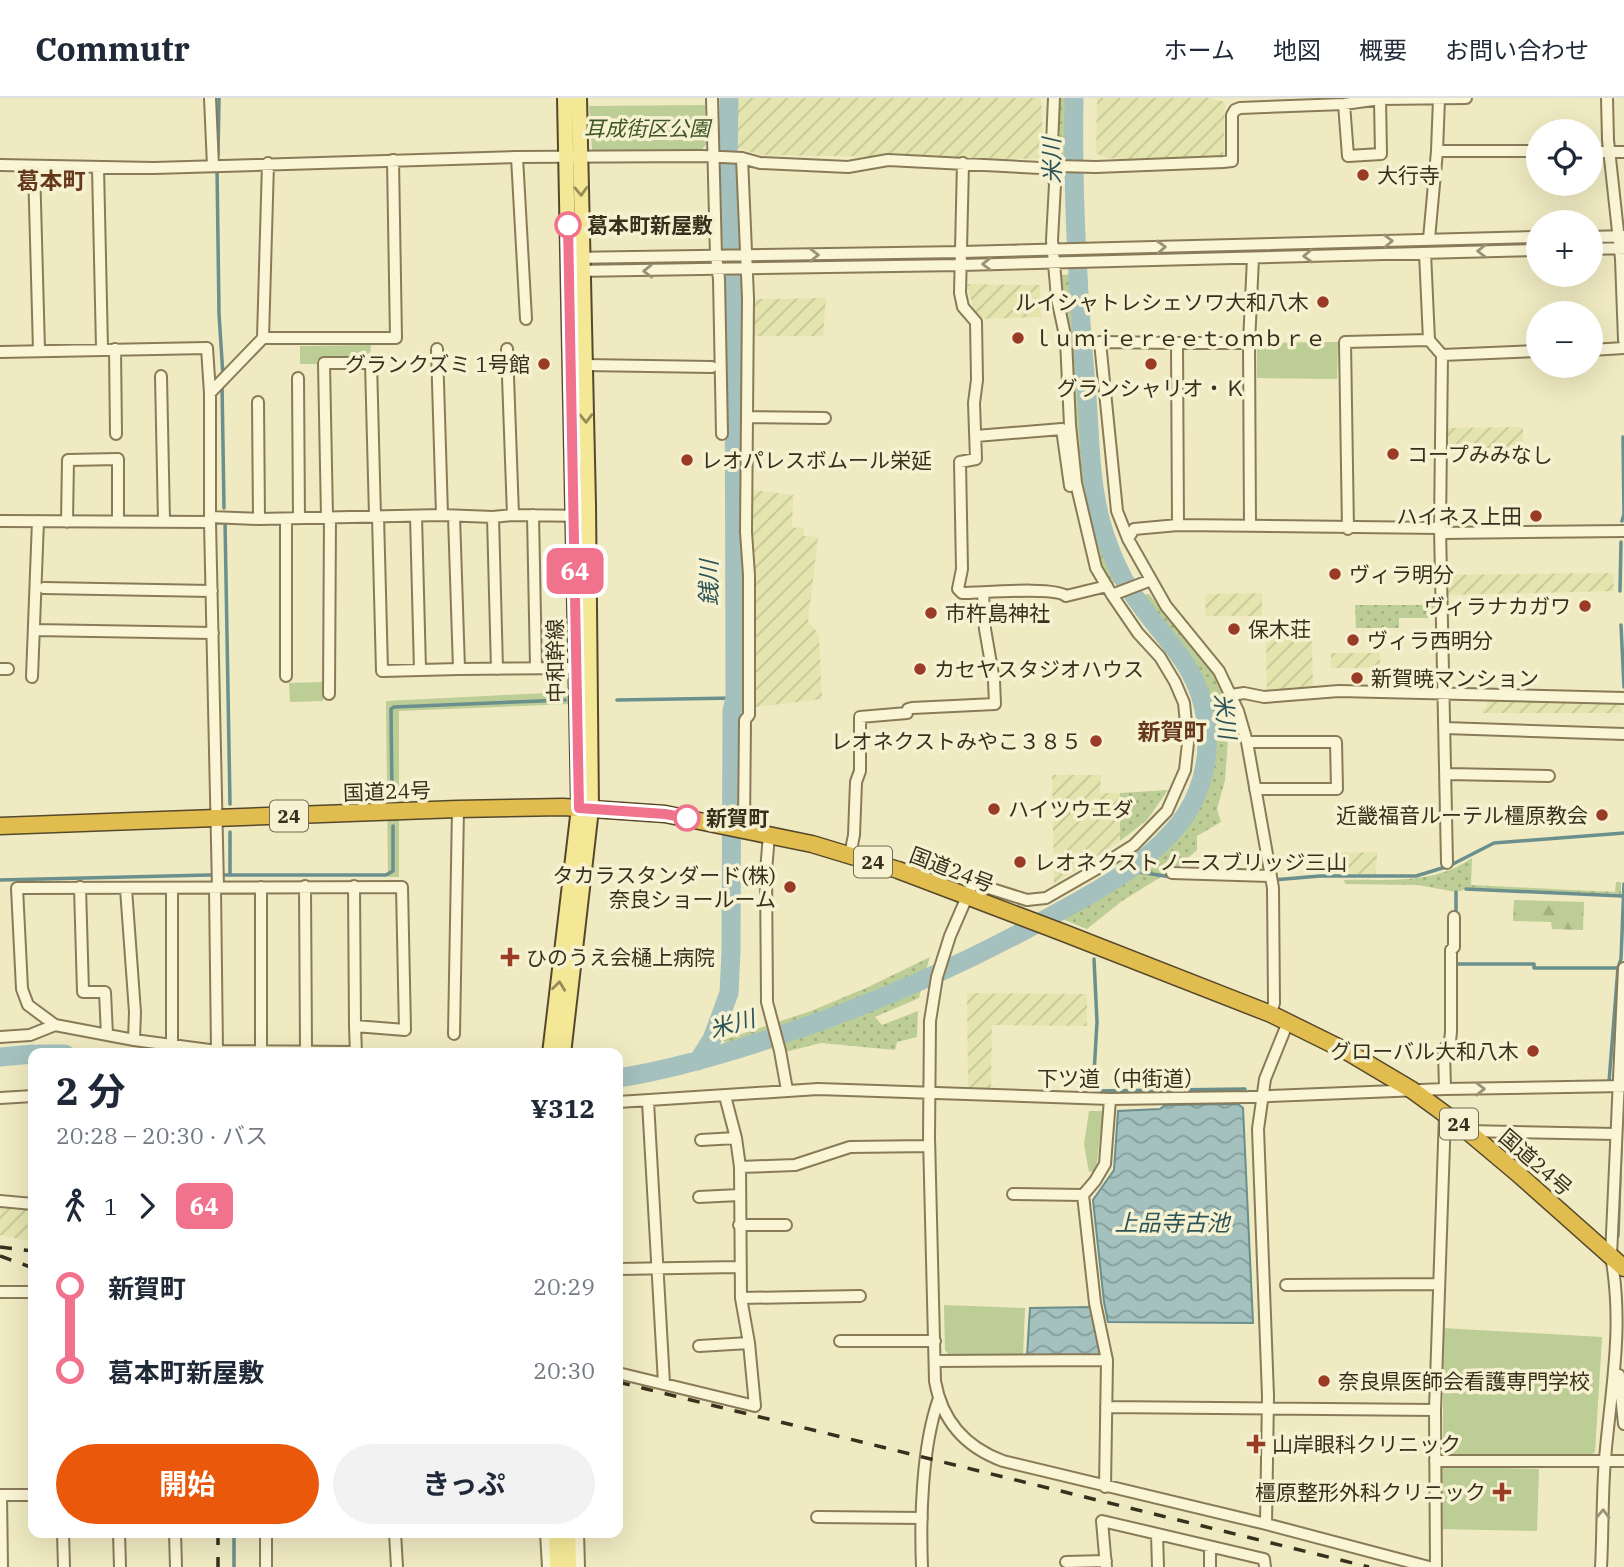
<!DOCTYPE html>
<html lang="ja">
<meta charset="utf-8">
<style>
body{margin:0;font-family:"IBM Plex Serif","Noto Sans JP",serif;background:#f2f2f3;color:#1f2937;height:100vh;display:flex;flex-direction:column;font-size:26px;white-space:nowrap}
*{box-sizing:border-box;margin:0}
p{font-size:23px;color:#747a83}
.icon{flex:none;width:38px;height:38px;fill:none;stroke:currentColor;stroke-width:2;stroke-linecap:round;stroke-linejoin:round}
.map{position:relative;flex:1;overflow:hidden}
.panel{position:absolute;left:28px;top:950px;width:595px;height:490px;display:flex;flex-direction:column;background:#fff;border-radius:14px;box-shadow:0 7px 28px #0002}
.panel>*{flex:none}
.badge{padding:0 14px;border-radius:10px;font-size:24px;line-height:46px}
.fabs{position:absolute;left:1526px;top:21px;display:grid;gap:14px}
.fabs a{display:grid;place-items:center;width:77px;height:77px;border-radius:50%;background:#fff;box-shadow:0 7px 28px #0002;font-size:35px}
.map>.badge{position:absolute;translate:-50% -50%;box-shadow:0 0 0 4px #fff}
.legs{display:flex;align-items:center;gap:10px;height:77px;padding:0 28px;font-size:23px}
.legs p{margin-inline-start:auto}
.summary{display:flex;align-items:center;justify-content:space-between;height:119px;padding:0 28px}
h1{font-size:38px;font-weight:700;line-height:52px}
.action{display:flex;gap:14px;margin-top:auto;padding:14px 28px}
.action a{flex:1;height:80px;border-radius:42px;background:#ea580c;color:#fff;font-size:28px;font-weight:700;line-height:80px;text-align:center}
.action a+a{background:#f2f2f3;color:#1f2937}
ul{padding:0 28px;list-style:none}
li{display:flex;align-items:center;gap:24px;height:84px;font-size:26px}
li i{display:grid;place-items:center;width:10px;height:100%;margin:0 9px;background:currentColor}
li i::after{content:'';width:18px;height:18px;margin:-9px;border:5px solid;border-radius:50%;background:#fff}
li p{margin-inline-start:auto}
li:first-child i{background:linear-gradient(#0000 50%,currentColor 0)}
li:last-child i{background:linear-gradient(currentColor 50%,#0000 0)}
header{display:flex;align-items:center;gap:42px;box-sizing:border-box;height:98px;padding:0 35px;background:#fff;border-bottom:2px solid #e0e1e3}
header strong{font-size:33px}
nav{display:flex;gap:38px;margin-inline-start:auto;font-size:24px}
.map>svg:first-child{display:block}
</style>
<header>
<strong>Commutr</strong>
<nav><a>ホーム</a><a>地図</a><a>概要</a><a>お問い合わせ</a></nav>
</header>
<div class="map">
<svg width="1624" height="1469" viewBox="0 0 1624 1469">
<defs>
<pattern id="farmland-furrows" width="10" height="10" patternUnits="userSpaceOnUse" patternTransform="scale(1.75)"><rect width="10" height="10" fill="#e4e5ae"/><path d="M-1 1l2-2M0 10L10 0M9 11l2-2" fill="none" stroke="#c4c595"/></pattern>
<pattern id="grass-dots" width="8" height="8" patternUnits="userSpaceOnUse" patternTransform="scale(1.75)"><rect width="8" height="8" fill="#bccd95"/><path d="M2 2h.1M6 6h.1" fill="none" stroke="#a2b080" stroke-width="1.8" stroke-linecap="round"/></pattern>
<pattern id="forest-firs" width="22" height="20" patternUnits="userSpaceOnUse" patternTransform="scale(1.75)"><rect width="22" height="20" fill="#bccd95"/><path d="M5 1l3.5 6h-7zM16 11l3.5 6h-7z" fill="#a2b080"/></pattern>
<pattern id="water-waves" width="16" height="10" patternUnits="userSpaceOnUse" patternTransform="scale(1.75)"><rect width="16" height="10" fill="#a4c1be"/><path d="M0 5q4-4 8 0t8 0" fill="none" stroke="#879d9a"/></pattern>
</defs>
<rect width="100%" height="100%" fill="#efeac1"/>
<!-- farmland -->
<path fill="url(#farmland-furrows)" d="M736,0H1041L1044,61L762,57L737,50Z
M1097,0H1210L1225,4L1223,64L1106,60L1096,55Z
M967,186L1040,187L1041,219L976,221Z
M826,200L823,238H753V201Z
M1523,329V351L1446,352V330Z
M752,392L793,397L792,430L804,429V438L818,439L808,523L819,537L822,601L756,609Z
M1613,475L1614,493L1447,497V477Z
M1262,495V518H1205L1206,496Z
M1266,537L1312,538L1313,589L1267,594Z
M1331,555H1380V570H1331Z
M1487,601L1621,605L1622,615H1483L1482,611H1486Z
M1052,677H1101L1100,695H1120V743L1054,786Z
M1377,754L1376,777L1328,775V755Z
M967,895L1087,896V928L992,927L991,990H968Z
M14,1107L33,1112V1144L0,1137V1108Z"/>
<!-- grass -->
<path fill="url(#grass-dots)" d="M1060,0H1067L1068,62H1058Z
M1072,176L1078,289L1085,366L1093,418L1120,483L1115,485L1109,483L1100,464L1081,392L1061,177Z
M1149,496L1211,573L1234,616L1241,641L1228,642L1225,682L1217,711L1221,724L1197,738V752L1180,767L1122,803L1087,831L1060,820C1111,794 1183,745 1204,690C1210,675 1210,658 1210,642C1210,631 1213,616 1209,605C1203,585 1190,561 1177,544C1164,528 1150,516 1141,497Z
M1355,507H1433L1438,514V520H1399V530H1356Z
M1168,692L1147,722L1120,743V695Z
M1472,760L1471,787L1615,794L1616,784H1621V796L1470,790L1456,794L1418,787L1345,786L1344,782C1389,781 1434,787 1472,760Z
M930,859L925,875L855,908L747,943L725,945L723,942L811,913L866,890Z
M921,891L919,900L875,919L882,927L918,913L917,939L897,944L895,952L821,945L785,954L782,944L851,921Z"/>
<!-- forest -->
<path fill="url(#forest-firs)" d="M1514,802L1584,804L1583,832L1552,831L1551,824L1513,823Z"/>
<!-- park -->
<path fill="#bccd95" d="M705,7L706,47L701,52H592L589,8Z
M1338,244L1337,281L1257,280V245Z
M371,247L370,259L317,262V266H300V248Z
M323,584V603L290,604L289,585Z
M568,594V606L399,613V779H388L386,603Z
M1089,1013H1103L1096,1073L1089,1074L1084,1046Z
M944,1207L1025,1210L1023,1258H950L945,1252Z
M1443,1230L1602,1239L1595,1354L1589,1359L1449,1358L1443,1353Z
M1435,1368L1539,1371L1537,1433L1437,1431Z"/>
<!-- water -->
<path fill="url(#water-waves)" stroke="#6a8f8d" stroke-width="2" d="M1238,1006L1243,1010L1253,1225L1108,1224L1104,1204L1093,1102L1114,1072L1118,1013L1160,1011L1165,1007Z
M1091,1209L1104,1258H1027L1030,1210Z"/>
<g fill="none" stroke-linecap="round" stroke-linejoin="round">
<!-- stream -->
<path stroke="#6a8f8d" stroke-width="3.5" d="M218,57L219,0
M217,69L219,216L223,278
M222,285L224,410
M225,423L230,706
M1622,423L1624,416L1623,339
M1620,493L1621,444
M1621,527L1624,589
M617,602L735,600
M392,699L391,611L394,609L565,602
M230,734V777
M1133,767L1139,774L1171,779
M0,782L209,777H386L393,773V728
M1273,782L1320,778H1416L1449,768L1494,745L1624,735
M1466,791L1623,798
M1456,794V817
M1094,861L1097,924L1093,993L1245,991
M1454,866H1534V870H1618
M1609,984L1618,870L1621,861L1624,786
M1618,1138L1621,1046
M234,1435V1469"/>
<!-- river -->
<path stroke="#a4c1be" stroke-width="19" d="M38,956H65
M0,959L33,956
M698,963L712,941L729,895L731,854L732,613L735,600L734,189L728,69L729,0
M618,980C669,972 717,958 766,942C865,910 961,868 1053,817C1095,794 1140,770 1172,734C1194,711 1207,677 1207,645C1208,566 1159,543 1124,482C1115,465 1106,442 1101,424C1090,384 1090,340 1087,299C1078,199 1072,100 1074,0"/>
<defs>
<path id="minor" d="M210,0L213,68
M712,0L716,158L719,181L722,336
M1054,0L1051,69L1055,86L1052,142L1057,200L1066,242L1070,327L1076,385L1096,470L1112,497L1138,535L1160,559L1175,584L1184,605L1188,645L1185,672L1167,713L1134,747L1093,773L1046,800L1027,802L973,785L950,838L937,879L930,923L929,1039L935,1283C942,1323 965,1349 1003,1363L1266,1426L1429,1469
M1607,0L1608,42L1621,161L1624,242
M1344,6L1348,58L1381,56L1380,1
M1437,53H1538
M1591,54H1624
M517,59L526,221
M742,60L748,200L746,434L749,477V617L745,622L744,731
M963,65L960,195L963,209L976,224L977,282L974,305L976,361L960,364L962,471L958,491L962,495C981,495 1054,488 1066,498L1107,488
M0,67L154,70L516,59L702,58L742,60L760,65L848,69L888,62L1040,70L1057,68L1096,69L1223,64L1232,63V17L1235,12L1240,10L1344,6L1380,1L1466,0
M34,68L39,252
M98,69L102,250
M1591,139L1623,138
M1429,141L1437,53L1439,1
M1591,151L1624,150
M1425,155L1429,242
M568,160L962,154L1538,139
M575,173L961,167L1538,152
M263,240H396L393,62
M115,251L116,336
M437,251L442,417
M507,251L513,417
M1591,252L1624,250
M0,254L207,250L210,295V424L218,790
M585,267L712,269
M161,278L164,423
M298,280L299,420
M210,295L263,240L268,65
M258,304L259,421
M747,319L825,320
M976,338L1062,331L1070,388
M533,417L536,570
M378,418L382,573L459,571
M416,418L420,572
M454,418L459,571L576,570
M210,419L259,421L442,417L493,419L513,417L588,418
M327,419L324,265H371L375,418
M493,419L497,571
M286,421V578
M0,423L210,424
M67,424L68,362L118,361V424
M1178,427L1177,245H1249
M1250,427L1249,245L1253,160
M1348,431L1345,244L1429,242L1442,257
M1442,435L1624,433
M1128,441L1117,413L1100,244L1177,245
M44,490L212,493
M1112,497L1151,482
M34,532L213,535
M0,571H8
M32,579L38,423
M329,596L330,419
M1232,597L1244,595L1264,599L1339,593L1624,600
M1445,630L1624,636
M1247,644H1336L1337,691H1255
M1446,676L1549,678
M769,737L766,773L767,904L780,953L787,992
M850,757L854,737L856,684L860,673V619L907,615L908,611L912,610L995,606L994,583L985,531L983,495
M1447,765L1440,430L1442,257L1538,253
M1172,775L1270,778
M305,788L306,952
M354,788L355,928
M80,789L83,894H105L107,937
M215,790L217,953
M126,791L135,914L134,942
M172,791V947
M1271,916L1274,905L1273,790L1247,644L1238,613L1219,573L1166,508L1128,441L1134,431L1178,427L1440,430
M454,936L458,711
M0,939L30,937L55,927
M261,952V789
M355,954L217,953L134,942L55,927L28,907L22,891L17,790L402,789L405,932L355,928L356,956
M1445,991L1444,952L1450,943L1451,934V852L1454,849V819
M0,1000L33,998
M618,1004L818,991L1110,1001L1248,999L1445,991L1624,988
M648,1004L664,1285
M1467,1033L1616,1036
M701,1042L736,1040
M740,1069L795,1067L850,1049L929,1048
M1013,1096L1083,1097
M699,1099L739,1097
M0,1103L33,1106
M739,1127H786
M618,1171L739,1169
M1286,1187L1439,1186
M0,1194H33
M741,1200L860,1198
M840,1243H935
M699,1248L749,1245
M935,1263L1107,1262
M618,1275L755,1308L749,1245L741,1200L740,1069L736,1040L725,998
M1619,1277L1624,1326
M1106,1309L1435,1312
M1435,1363H1624
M1105,1389L1107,1262L1095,1205L1083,1097L1095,1083L1105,1066L1110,1001
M0,1397H33
M1,1397L2,1469
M817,1419L922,1420
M1266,1426L1268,1298L1258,1031L1265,981L1288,924
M63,1435L64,1469
M119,1435L120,1469
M175,1435L176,1469
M266,1435V1469
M395,1435L397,1469
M546,1435L548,1469
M578,1435L579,1469
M1157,1436L1158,1469
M1210,1449V1469
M1066,1464L1106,1463
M922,1469C920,1419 922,1350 938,1303
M1106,1469L1102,1423L1264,1461L1265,1469
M1436,1469L1435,1312L1445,1016
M1601,1469C1603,1433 1602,1397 1605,1361C1611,1291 1624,1229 1611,1158L1624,870"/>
<path id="major" d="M550,956L579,710L565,0
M563,956L591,711L588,407L579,0
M556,1435L557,1469
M568,1435L569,1469"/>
<path id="highway" d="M0,728L458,711L563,709L665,716L812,746L898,772L1064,835L1271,916L1348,954L1412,992L1460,1027L1516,1074L1624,1170"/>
</defs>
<!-- minor casing -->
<use href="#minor" stroke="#897b58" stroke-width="14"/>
<!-- major casing -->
<use href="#major" stroke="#56482d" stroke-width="18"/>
<!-- highway casing -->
<use href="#highway" stroke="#56482d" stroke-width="19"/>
<!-- minor -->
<use href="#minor" stroke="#faf5d4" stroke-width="10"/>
<!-- major -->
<use href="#major" stroke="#f4e897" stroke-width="14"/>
<!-- highway -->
<use href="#highway" stroke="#e1bc4f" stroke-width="16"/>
<!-- rail -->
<path stroke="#382f1d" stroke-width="3.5" stroke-dasharray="12 12" stroke-linecap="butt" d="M0,1149L33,1153
M0,1158L33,1170
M618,1284L1369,1469
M218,1435V1469"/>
</g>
<!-- one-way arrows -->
<defs><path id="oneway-chevron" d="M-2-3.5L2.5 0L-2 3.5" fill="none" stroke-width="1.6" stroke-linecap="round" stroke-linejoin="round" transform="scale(1.75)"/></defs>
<g stroke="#968c5a">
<use href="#oneway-chevron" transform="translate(581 93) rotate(88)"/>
<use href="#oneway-chevron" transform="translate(586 320) rotate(89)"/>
<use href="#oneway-chevron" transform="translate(559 888) rotate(-83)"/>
</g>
<g stroke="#999278">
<use href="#oneway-chevron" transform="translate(1388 143) rotate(-2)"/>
<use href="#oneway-chevron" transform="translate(1161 149) rotate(-2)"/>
<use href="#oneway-chevron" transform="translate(1482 153) rotate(179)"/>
<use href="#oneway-chevron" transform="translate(814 157) rotate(-1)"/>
<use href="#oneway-chevron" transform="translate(1308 158) rotate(178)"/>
<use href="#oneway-chevron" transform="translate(987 166) rotate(179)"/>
<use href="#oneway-chevron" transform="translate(648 173) rotate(179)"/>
<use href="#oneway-chevron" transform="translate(1480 991) rotate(-1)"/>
<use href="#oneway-chevron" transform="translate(1603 1416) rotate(-88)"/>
</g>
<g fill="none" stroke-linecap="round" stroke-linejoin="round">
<defs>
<path id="line-1" d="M568,127L579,710L665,716L687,720"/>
</defs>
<!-- line-1 casing -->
<use href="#line-1" stroke="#fff" stroke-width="16"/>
<!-- line-1 -->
<use href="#line-1" stroke="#f0728d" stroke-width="10"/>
</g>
<!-- markers -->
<g fill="#9a3b26" stroke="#f6f2d1" stroke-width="2.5">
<circle cx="1363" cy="77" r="7"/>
<circle cx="1323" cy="204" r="7"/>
<circle cx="1018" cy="240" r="7"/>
<circle cx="544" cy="266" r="7"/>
<circle cx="1151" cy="266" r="7"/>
<circle cx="1393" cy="356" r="7"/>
<circle cx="687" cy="362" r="7"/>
<circle cx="1536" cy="418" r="7"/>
<circle cx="1335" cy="476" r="7"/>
<circle cx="1585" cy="508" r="7"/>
<circle cx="931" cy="515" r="7"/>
<circle cx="1234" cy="531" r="7"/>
<circle cx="1353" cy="542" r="7"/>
<circle cx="920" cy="571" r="7"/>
<circle cx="1357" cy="580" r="7"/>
<circle cx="1096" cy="643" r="7"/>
<circle cx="994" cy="711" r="7"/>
<circle cx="1602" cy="717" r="7"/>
<circle cx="1020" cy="764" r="7"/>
<circle cx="790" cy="789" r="7"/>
<path d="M506.5 848.5h7v7h7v7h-7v7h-7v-7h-7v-7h7z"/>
<circle cx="1533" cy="953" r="7"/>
<circle cx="1324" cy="1283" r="7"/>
<path d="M1252.5 1335.5h7v7h7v7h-7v7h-7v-7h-7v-7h7z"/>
<path d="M1498.5 1383.5h7v7h7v7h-7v7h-7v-7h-7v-7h7z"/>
</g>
<g fill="#fff" stroke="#f0728d" stroke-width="3.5">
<circle cx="568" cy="127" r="12"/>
<circle cx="687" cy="720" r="12"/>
</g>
<g text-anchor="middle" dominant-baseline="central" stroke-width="7" stroke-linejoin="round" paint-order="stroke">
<!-- shield labels -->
<g fill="#f6f2d1" stroke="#716a53" stroke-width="2">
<rect x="270" y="702.5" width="38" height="31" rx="5"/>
<rect x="854" y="748.5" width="38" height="31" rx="5"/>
<rect x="1440" y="1010.5" width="38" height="31" rx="5"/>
</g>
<g font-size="19" font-weight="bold" fill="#382f1d">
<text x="289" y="718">24</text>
<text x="873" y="764">24</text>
<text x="1459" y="1026">24</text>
</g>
<!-- park labels -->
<g font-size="21" font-style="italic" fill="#3f5523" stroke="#f6f2d1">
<text x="647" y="30">耳成街区公園</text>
</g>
<!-- poi labels -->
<g font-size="21" fill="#382f1d" stroke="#f6f2d1" text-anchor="start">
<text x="1377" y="77">大行寺</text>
<text x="1309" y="204" text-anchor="end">ルイシャトレシェソワ大和八木</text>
<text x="1032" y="240">ｌｕｍｉｅｒｅｅｔｏｍｂｒｅ</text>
<text x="530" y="266" text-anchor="end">グランクズミ 1号館</text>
<text x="1151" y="290" text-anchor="middle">グランシャリオ・Ｋ</text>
<text x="1407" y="356">コープみみなし</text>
<text x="701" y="362">レオパレスボムール栄延</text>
<text x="1522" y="418" text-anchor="end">ハイネス上田</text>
<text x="1349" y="476">ヴィラ明分</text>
<text x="1571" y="508" text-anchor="end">ヴィラナカガワ</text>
<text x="945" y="515">市杵島神社</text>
<text x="1248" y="531">保木荘</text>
<text x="1367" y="542">ヴィラ西明分</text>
<text x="934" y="571">カセヤスタジオハウス</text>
<text x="1371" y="580">新賀暁マンション</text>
<text x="1082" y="643" text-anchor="end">レオネクストみやこ３８５</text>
<text x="1008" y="711">ハイツウエダ</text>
<text x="1588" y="717" text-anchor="end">近畿福音ルーテル橿原教会</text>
<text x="1034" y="764">レオネクストノースブリッジ三山</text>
<text x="776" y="777" text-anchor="end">タカラスタンダード(株)<tspan x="776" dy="24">奈良ショールーム</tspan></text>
<text x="526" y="859">ひのうえ会樋上病院</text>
<text x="1519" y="953" text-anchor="end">グローバル大和八木</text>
<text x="1338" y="1283">奈良県医師会看護専門学校</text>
<text x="1272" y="1346">山岸眼科クリニック</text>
<text x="1486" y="1394" text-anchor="end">橿原整形外科クリニック</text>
</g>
<!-- stop labels -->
<g font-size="21" font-weight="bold" fill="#382f1d" stroke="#f6f2d1" text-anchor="start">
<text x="587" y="127">葛本町新屋敷</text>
<text x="706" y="720">新賀町</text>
</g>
<!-- street labels -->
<g font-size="21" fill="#382f1d" stroke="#f6f2d1">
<text transform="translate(555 563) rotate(-91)">中和幹線</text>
<text transform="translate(387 693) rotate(-2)">国道24号</text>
<text transform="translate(952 771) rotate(21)">国道24号</text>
<text x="1121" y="980">下ツ道（中街道）</text>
<text transform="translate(1536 1064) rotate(41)">国道24号</text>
</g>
<!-- water labels -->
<g font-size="23" font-style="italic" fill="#2c5358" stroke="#f6f2d1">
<text transform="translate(1051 63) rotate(-91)">米川</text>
<text transform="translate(708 485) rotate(-90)">銭川</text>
<text transform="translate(1226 618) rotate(83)">米川</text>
<text transform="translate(732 925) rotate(-16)">米川</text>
<text x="1172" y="1124">上品寺古池</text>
</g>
<!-- neighbourhood labels -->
<g font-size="23" font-weight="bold" fill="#66381b" stroke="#f6f2d1">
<text x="51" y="82">葛本町</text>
<text x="1172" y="633">新賀町</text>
</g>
</g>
</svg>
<div class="fabs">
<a><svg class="icon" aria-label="locate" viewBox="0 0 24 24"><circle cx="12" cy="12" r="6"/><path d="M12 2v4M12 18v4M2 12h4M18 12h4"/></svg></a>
<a>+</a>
<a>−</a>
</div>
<b class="badge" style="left:575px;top:473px;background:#f0728d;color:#fff">64</b>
<section class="panel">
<div class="summary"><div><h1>2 分</h1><p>20:28 – 20:30 · バス</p></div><b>¥312</b></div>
<div class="legs"><svg class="icon" aria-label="walk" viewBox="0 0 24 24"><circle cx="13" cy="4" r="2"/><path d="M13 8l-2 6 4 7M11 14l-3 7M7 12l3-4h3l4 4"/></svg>1<svg class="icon" aria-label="forward" viewBox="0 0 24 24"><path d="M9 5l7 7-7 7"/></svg><b class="badge" style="background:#f0728d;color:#fff">64</b></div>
<ul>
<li><i style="color:#f0728d"></i><b>新賀町</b><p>20:29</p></li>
<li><i style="color:#f0728d"></i><b>葛本町新屋敷</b><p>20:30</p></li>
</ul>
<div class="action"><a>開始</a><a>きっぷ</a></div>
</section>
</div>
